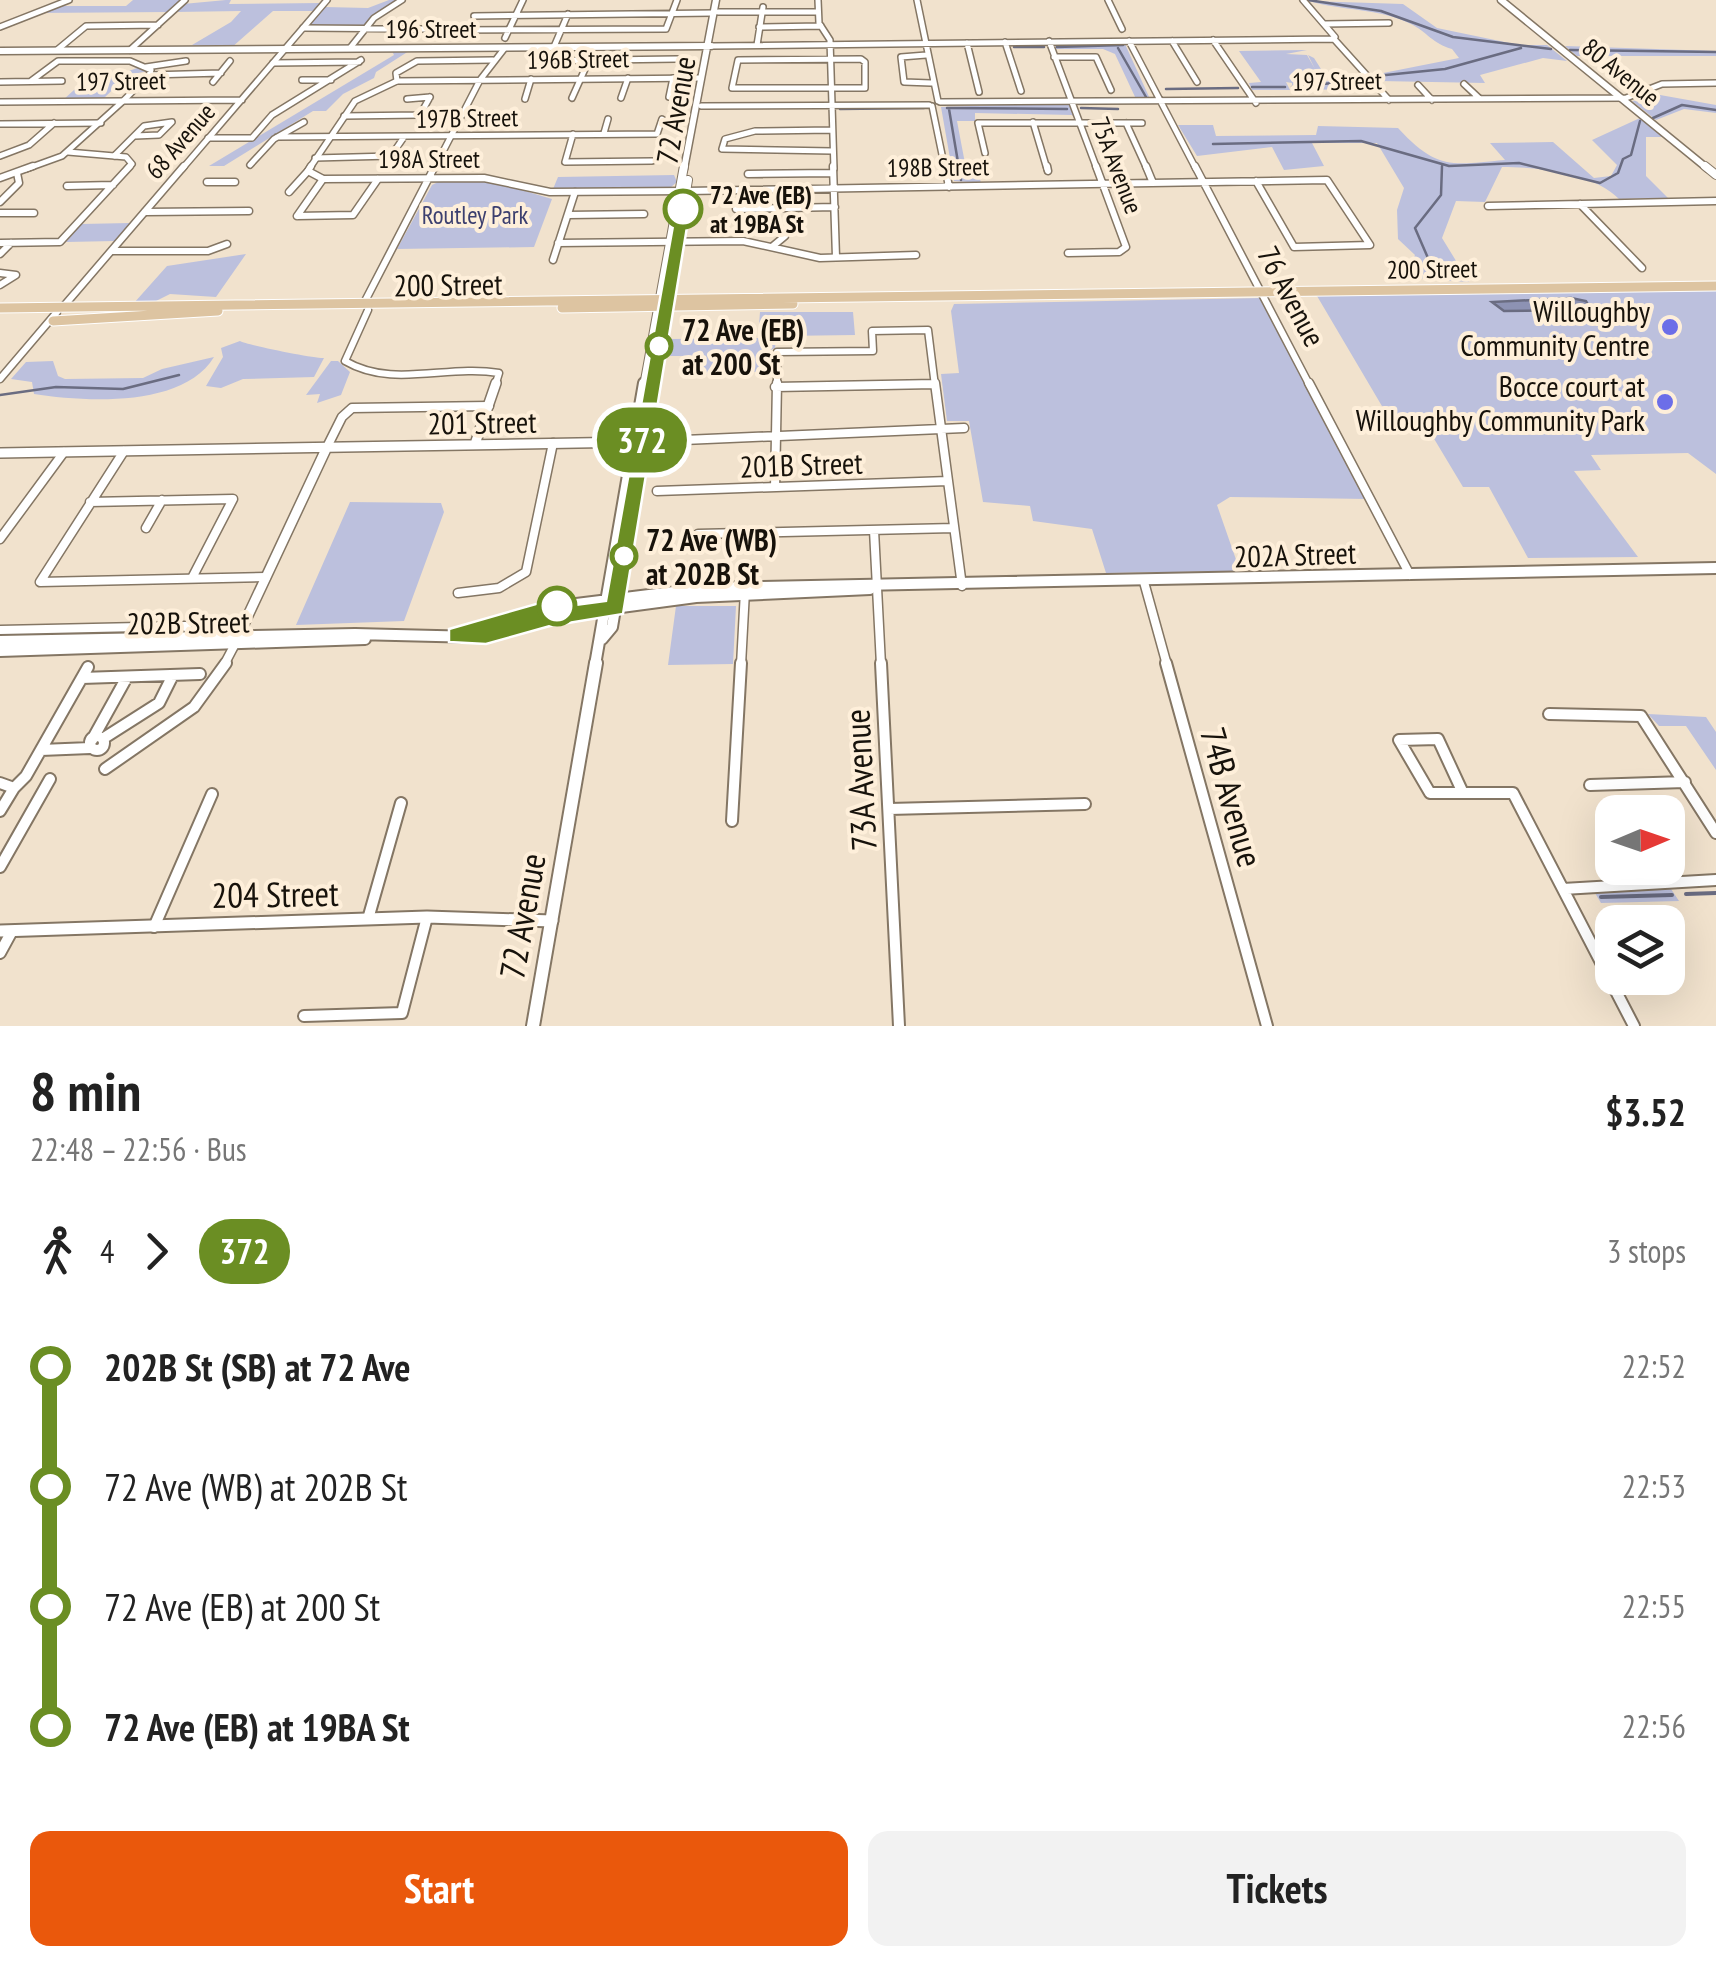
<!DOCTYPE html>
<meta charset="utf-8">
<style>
body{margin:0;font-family:"PT Sans Narrow",sans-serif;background:#f2f2f2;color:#222;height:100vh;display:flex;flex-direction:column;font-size:38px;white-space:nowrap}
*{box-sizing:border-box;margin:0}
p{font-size:32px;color:#767676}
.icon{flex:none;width:55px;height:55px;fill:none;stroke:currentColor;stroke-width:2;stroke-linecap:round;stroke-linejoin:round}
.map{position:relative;height:1026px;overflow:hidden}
.drawer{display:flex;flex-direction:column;background:#fff;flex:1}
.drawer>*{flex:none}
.badge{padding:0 20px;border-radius:32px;font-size:35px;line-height:65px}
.needle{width:65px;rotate:88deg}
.fabs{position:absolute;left:1595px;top:795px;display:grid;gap:20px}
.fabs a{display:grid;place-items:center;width:90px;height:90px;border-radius:20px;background:#fff;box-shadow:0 10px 40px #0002;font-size:50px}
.map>.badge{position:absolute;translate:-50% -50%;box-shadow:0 0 0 5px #fff}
.legs{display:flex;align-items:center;gap:15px;height:110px;padding:0 30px;font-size:32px}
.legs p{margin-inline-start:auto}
.summary{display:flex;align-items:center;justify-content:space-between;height:170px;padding:0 30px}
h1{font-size:55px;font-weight:700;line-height:75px}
.primary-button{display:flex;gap:20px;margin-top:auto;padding:20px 30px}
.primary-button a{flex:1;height:115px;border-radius:20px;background:#ea580c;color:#fff;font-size:40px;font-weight:700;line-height:115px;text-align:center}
.primary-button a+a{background:#f2f2f2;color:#222}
ul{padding:0 30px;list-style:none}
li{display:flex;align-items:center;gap:35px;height:120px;font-size:38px}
li i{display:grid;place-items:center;width:15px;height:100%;margin:0 12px;background:currentColor}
li i::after{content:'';width:25px;height:25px;margin:-12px;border:8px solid;border-radius:50%;background:#fff}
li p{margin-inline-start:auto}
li:first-child i{background:linear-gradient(#0000 50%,currentColor 0)}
li:last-child i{background:linear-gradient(currentColor 50%,#0000 0)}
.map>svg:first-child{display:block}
</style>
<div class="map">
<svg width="1716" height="1026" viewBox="0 0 1716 1026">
<rect width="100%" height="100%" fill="#f1e2cd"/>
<!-- green -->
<path fill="#bcc0dd" d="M133,0H183L169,12L33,13L55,6H126Z
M226,0H231L229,4L321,3L314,11H273L231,48L192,45L231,22L241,11L175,12L183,4Z
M389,0H399L365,26H308L325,7L368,8Z
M1309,1L1403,4L1437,28L1519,45H1547L1567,61L1543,58L1480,75L1485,83L1379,81L1373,75L1459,58L1452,49C1433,44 1427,32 1411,24C1379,8 1342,11 1309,1Z
M1125,44L1150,99H1136L1115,54L1103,49H1056L1055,45Z
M1565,46L1716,51V56H1577Z
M1307,50L1286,54L1307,55L1315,69L1308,55L1314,58L1321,69L1319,79L1304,84L1364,77L1375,89L1292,90V83L1286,82L1290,90H1252L1249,83L1261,82L1239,51Z
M392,51H409L376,72L374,78L343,94L326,111H313L224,166H209L394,55Z
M140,67L148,71L128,75L104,98H120L63,100L96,70L123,73Z
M1649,93L1716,105V113L1684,109L1656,120L1632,101L1649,99Z
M1070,103L1077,121L1072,115L975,113V121H957L967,174L979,175L981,183L954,181L941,107Z
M1640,118L1664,137H1646V176L1668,198L1619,199C1594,173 1538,167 1502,167L1485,202L1456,201L1442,238L1469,282L1423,279L1409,267L1415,255L1398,239L1397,210L1404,188L1377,143H1312L1324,166L1284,170L1272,147L1197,156L1178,125H1213L1216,136L1316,135L1318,126L1398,128C1437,170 1450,165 1505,160L1490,143L1553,142L1594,178L1611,176L1617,165L1592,140Z
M674,175L677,182L671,187L553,189L558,177Z
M440,181L494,182L552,199L534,247L397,249L432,185Z
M130,223L115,241L66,242L81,224Z
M246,254L216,297L170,294L152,303H134L167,266Z
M1716,288V474L1688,453L1591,455L1601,470L1574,471L1638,557L1528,558L1489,487H1463L1421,417L1389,418L1317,296Z
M1261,298L1368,499L1230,497L1217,505L1240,571L1106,573L1092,529L1033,521L1030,506L983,502L969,421H947L941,374L959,373L951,311L954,304Z
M760,312H853L855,335L782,336L776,337L775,348L764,353L768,371L683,377L686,356H670L671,339L758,338Z
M240,341C247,345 317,359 324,358L314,377L243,379L221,388L206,386L223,357L221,348Z
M214,357C183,408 86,402 34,394L32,382L11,379L26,362L53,361L58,376L65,379L143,378L162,369Z
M331,361H338L350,372L341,395L317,403L320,394L306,395Z
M350,502L441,503L444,512L404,621L296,625Z
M676,606H736L733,664L668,665Z
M1648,714L1706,717L1716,732V770L1686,726H1659Z
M1671,889L1679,901L1601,903L1595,893Z"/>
<!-- water -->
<path fill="#8d92b3" stroke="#6a6c81" stroke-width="2.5" d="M1571,298L1586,301L1591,310L1504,311L1492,302Z"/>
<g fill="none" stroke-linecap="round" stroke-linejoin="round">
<!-- stream-far1 -->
<path stroke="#6a6c81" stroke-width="2.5" d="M1308,0L1381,11L1453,37L1551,49
M1014,47H1044
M1057,47L1123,45
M1118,48L1146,97
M1570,50L1716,52
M1376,76L1445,69L1521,48
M1252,87H1285
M1292,87L1364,80
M1166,89L1238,88
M947,108L1067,109
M1081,108L1118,109
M840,109L924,108
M949,109L961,180
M1653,118L1682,105L1716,110
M1213,144L1361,141L1449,166L1519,163L1600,183L1618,173L1623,159L1631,155L1640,121
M1431,265L1415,228L1441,195L1442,166
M0,395L56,387L123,389L179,375"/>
<!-- stream -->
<path stroke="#6a6c81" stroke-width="4" d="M1686,894L1716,893
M1601,897L1672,895"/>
<defs>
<path id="minor-far3" d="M818,0L819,23L830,40L834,169
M917,0L938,101
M1108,0L1122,29
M1303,0L1335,37
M718,12H818
M474,16L714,13
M1324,24L1389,23
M0,27L69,0
M759,27L821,26
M303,28L430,29
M453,30L666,29L677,0
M505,38L523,0
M1213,40L1256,103
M1049,41L1097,169
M1129,41L1196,169
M1172,41L1197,82
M1005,42L1021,91
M967,43L979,92
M757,45L763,7
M712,46L1334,39L1389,100
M350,48L374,18L402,0
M553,49L568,14
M57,50L86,26L158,25
M130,50L185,0
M926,55L901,57L904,82L931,83
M1054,57H1096L1111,90
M861,59L865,62V88H732L738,60Z
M533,61L677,59
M273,63L359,62
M146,67L186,61
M150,75L221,73
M302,80H331
M31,81L58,61H130L151,70L149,75
M397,81L396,73L417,61L493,60
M0,82L62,81
M213,82L230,61
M1464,84L1479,98
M1418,85L1432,100
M669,97L673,78
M572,98L589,60
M621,98L628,78
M407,99L430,97
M525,99L531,79
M123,101L149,75
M940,102L1626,98L1662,84L1716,83
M701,106L929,105
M932,106L945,169
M344,116L420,115L430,97
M1033,122L1047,169
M1126,123L1147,169
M0,124L101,123
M832,130L755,131L725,139L722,149L832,151
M604,133L608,119
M573,134L565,162L652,161
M277,137L657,134L662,119
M208,138H252L272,115L361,60
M68,152L126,157L132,164L127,169
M985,153L978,123H1142
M0,156L29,145L54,123
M114,156L144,126L172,122L159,135L135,136
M315,158L391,156L404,137
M250,165L274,139L304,122"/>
<path id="minor-far2" d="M833,166L836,257
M945,166L949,187
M1047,166L1048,171
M1146,166L1153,183
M1195,166L1310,386
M748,174L833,173
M207,182H235
M67,186L113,185
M686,191L1327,180L1370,245L1294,247L1256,181
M289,192L308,171
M0,202L19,183L17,173
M1580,204L1642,268
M1488,206L1716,201
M736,209L835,207
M145,212L249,211
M0,213H34
M568,215L644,214
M297,216L353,215L378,179
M297,216L323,179
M0,243L60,242L130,166
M558,243L743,241L820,258L916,255
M773,246L785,236
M112,251H208L227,244
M1068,253L1119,252L1126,247L1096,166
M0,254L11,243
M553,260L575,192
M0,273L16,275L0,285
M777,386V352L873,351L872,331L928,330L935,386
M854,386L935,384"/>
<path id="minor-far1" d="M935,383L962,586
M1309,383L1410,575
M775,387L935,384
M638,442L964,428
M327,447L342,417L352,408L489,406
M124,451L40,582L266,577
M775,487L777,383
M657,491L948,481
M90,502L233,499L192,578
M146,528L162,500
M874,530L881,665
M698,534L954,528
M0,539L64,452
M1144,582L1167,665
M458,593L499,588L526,572L553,443
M0,630L186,626L194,638
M224,665L234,646
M741,665L745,591"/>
<path id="minor" d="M881,663L899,1026
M1166,663L1267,1026
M82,678L200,674
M1549,714L1641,716L1716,833
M90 743a7 7 0 1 1 14 0a7 7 0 1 1-14 0Z
M104,738L159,703L173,675
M1438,739L1463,793H1430L1399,740Z
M92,740L127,677
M41,750L90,748
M105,769L194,707L226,663
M0,783L14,788L0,811
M1590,785L1685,782
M14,788L26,776L88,667
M1463,793H1513L1634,1026
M889,809L1085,804
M732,821L741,663
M0,867L50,779
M1563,889L1716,880
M368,919L401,803
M154,927L212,794
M0,953L12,931
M304,1016L402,1013L427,917"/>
<path id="tertiary-far3" d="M0,102L242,100
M26,169L62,156L122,102
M182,169L327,0
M309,169L355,101L397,81L701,78
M434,169L480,80L504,49"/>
<path id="tertiary-far2" d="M311,166L308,171L323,179L484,178L550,192L684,191
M0,178L33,166
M364,303L435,166
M63,307L184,166
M368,310L345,361C393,389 447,364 499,373L495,386
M0,379L57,312"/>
<path id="tertiary-far1" d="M475,444L496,383
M0,453L634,442
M237,639L327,447"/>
<path id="tertiary" d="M0,931L427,917L552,921"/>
<path id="secondary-far3" d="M1501,0L1708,169
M0,51L711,46
M684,169L716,0"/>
<path id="secondary-far2" d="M1705,166L1716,175
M644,386L684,166
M653,386L688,180"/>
<path id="secondary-far1" d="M457,636L560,606L706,588L1716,568
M602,639L612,627L653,383
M0,641L355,634L477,637L569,614L696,597L870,589
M0,651L365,639
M595,665L644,383"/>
<path id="secondary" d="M533,1026L596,663"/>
<path id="primary" d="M0,308L1716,286
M562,308L793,304
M53,321L218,311"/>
</defs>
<!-- minor-far3 casing -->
<use href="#minor-far3" stroke="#847664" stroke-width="8"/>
<!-- minor-far2 casing -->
<use href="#minor-far2" stroke="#847664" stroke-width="9"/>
<!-- minor-far1 casing -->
<use href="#minor-far1" stroke="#847664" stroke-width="11"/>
<!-- minor casing -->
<use href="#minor" stroke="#847664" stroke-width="14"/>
<!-- tertiary-far3 casing -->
<use href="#tertiary-far3" stroke="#847664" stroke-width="8"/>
<!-- tertiary-far2 casing -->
<use href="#tertiary-far2" stroke="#847664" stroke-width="9"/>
<!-- tertiary-far1 casing -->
<use href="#tertiary-far1" stroke="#847664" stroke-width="12"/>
<!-- tertiary casing -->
<use href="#tertiary" stroke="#847664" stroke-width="15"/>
<!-- secondary-far3 casing -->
<use href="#secondary-far3" stroke="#847664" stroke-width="9"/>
<!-- secondary-far2 casing -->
<use href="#secondary-far2" stroke="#847664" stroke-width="10"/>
<!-- secondary-far1 casing -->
<use href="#secondary-far1" stroke="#847664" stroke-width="14"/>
<!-- secondary casing -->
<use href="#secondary" stroke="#847664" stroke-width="16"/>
<!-- primary casing -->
<use href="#primary" stroke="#fff" stroke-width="11"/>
<!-- minor-far3 -->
<use href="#minor-far3" stroke="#fff" stroke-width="5"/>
<!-- minor-far2 -->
<use href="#minor-far2" stroke="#fff" stroke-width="6"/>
<!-- minor-far1 -->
<use href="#minor-far1" stroke="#fff" stroke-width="8"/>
<!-- minor -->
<use href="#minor" stroke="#fff" stroke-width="10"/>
<!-- tertiary-far3 -->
<use href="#tertiary-far3" stroke="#fff" stroke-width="5"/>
<!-- tertiary-far2 -->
<use href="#tertiary-far2" stroke="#fff" stroke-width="6"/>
<!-- tertiary-far1 -->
<use href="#tertiary-far1" stroke="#fff" stroke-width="9"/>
<!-- tertiary -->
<use href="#tertiary" stroke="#fff" stroke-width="11"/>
<!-- secondary-far3 -->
<use href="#secondary-far3" stroke="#fff" stroke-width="6"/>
<!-- secondary-far2 -->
<use href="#secondary-far2" stroke="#fff" stroke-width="8"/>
<!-- secondary-far1 -->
<use href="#secondary-far1" stroke="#fff" stroke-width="10"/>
<!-- secondary -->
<use href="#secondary" stroke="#fff" stroke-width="12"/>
<!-- primary -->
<use href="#primary" stroke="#ddc4a1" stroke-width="9"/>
</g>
<!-- line-1 -->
<path fill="#6b8e23" stroke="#fff" stroke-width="2.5" d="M683,205L690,209L623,614L550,626L486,644L449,642V629L557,598L568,606L606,601L676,209Z"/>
<!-- markers -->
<g fill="#fff" stroke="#6b8e23" stroke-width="5">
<circle cx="683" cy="209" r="18"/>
<circle cx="659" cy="346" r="12"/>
<circle cx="624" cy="556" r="12"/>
<circle cx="557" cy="606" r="18"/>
</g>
<g fill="#6c6ee8" stroke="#feefda" stroke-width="4">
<circle cx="1670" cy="327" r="10"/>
<circle cx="1665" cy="402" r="10"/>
</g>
<g text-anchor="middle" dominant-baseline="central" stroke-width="8" stroke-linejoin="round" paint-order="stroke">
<!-- far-street labels -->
<g font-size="25" fill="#17120b" stroke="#feefda">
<text x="431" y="29">196 Street</text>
<text transform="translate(578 59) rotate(-1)">196B Street</text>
<text transform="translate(1621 72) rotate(39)">80 Avenue</text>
<text transform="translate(121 81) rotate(-1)">197 Street</text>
<text transform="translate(1337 81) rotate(-1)">197 Street</text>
<text transform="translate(467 118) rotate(-1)">197B Street</text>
<text transform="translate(180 141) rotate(-49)">68 Avenue</text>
<text x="429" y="159">198A Street</text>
<text transform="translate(1117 165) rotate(69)">75A Avenue</text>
<text transform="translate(938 167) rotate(-1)">198B Street</text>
<text transform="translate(1432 269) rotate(-1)">200 Street</text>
</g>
<!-- far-stop labels -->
<g font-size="25" font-weight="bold" fill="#17120b" stroke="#feefda" text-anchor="start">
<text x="710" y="195">72 Ave (EB)<tspan x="710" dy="29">at 19BA St</tspan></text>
</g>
<!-- far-park labels -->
<g font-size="25" fill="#3c3f6f" stroke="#feefda">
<text x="475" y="215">Routley Park</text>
</g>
<!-- street labels -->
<g font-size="30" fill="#17120b" stroke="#feefda">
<text transform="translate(675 110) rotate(-80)">72 Avenue</text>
<text transform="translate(448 284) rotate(-1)">200 Street</text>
<text transform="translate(1292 296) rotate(62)">76 Avenue</text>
<text transform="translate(482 422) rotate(-1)">201 Street</text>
<text transform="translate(801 464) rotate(-2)">201B Street</text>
<text transform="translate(1295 554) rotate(-2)">202A Street</text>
<text transform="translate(188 622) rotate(-1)">202B Street</text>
</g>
<!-- poi labels -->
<g font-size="30" fill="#17120b" stroke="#feefda" text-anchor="end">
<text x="1650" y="310">Willoughby<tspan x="1650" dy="34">Community Centre</tspan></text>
<text x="1645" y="385">Bocce court at<tspan x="1645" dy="34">Willoughby Community Park</tspan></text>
</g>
<!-- stop labels -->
<g font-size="30" font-weight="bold" fill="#17120b" stroke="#feefda" text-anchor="start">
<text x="682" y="329">72 Ave (EB)<tspan x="682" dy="34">at 200 St</tspan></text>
<text x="646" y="539">72 Ave (WB)<tspan x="646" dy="34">at 202B St</tspan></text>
</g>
<!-- near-street labels -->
<g font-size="35" fill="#17120b" stroke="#feefda">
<text transform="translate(860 780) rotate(-93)">73A Avenue</text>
<text transform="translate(1232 797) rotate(74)">74B Avenue</text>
<text transform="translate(275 894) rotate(-1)">204 Street</text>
<text transform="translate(522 916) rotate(-80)">72 Avenue</text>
</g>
</g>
</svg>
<div class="fabs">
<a><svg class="needle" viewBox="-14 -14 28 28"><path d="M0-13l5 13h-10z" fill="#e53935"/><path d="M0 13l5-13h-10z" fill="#767676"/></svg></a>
<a><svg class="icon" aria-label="layers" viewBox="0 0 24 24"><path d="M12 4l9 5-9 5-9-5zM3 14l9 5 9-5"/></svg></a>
</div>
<b class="badge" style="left:642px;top:440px;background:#6b8e23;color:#fff">372</b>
</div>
<section class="drawer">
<div class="summary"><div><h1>8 min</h1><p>22:48 – 22:56 · Bus</p></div><b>$3.52</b></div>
<div class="legs"><svg class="icon" aria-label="walk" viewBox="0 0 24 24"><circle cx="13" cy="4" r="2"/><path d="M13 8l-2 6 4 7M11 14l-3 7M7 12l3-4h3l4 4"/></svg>4<svg class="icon" aria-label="forward" viewBox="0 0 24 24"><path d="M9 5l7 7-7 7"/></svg><b class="badge" style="background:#6b8e23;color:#fff">372</b><p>3 stops</p></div>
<ul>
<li><i style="color:#6b8e23"></i><b>202B St (SB) at 72 Ave</b><p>22:52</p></li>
<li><i style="color:#6b8e23"></i><span>72 Ave (WB) at 202B St</span><p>22:53</p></li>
<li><i style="color:#6b8e23"></i><span>72 Ave (EB) at 200 St</span><p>22:55</p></li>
<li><i style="color:#6b8e23"></i><b>72 Ave (EB) at 19BA St</b><p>22:56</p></li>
</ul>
<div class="primary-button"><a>Start</a><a>Tickets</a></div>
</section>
